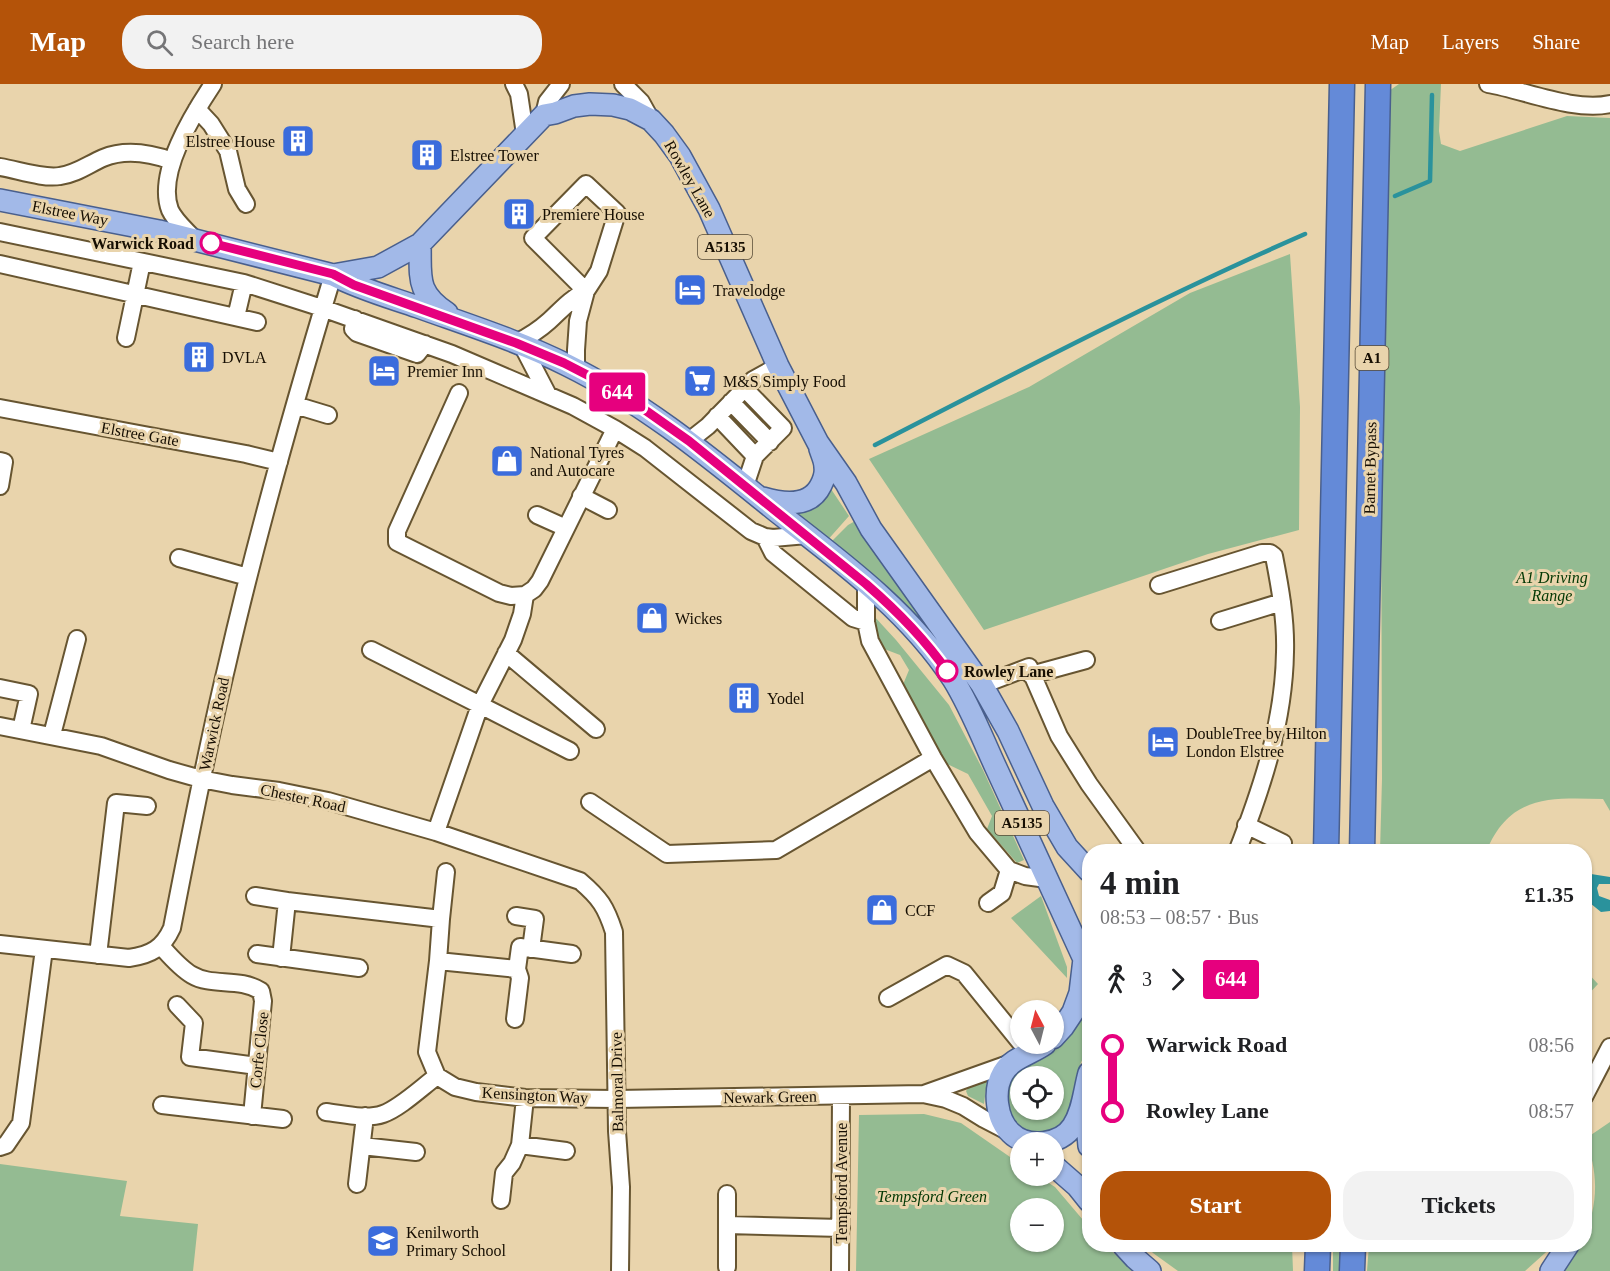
<!DOCTYPE html>
<meta charset="utf-8">
<style>
body{margin:0;font-family:Georgia,serif;background:#f2f2f2;color:#202124;height:100vh;display:flex;flex-direction:column;font-size:22px;white-space:nowrap}
*{box-sizing:border-box;margin:0}
p{font-size:20px;color:#757577}
.icon{flex:none;width:33px;height:33px;fill:none;stroke:currentColor;stroke-width:2;stroke-linecap:round;stroke-linejoin:round}
.map{position:relative;flex:1;overflow:hidden}
.sheet{position:absolute;left:1082px;top:760px;width:510px;height:408px;display:flex;flex-direction:column;background:#fff;border-radius:24px;box-shadow:0 2px 4px #0004}
.sheet>*{flex:none}
.badge{padding:0 12px;border-radius:4px;font-size:21px;line-height:39px}
.needle{width:39px;rotate:353deg}
.fabs{position:absolute;left:1010px;top:916px;display:grid;gap:12px}
.fabs a{display:grid;place-items:center;width:54px;height:54px;border-radius:50%;background:#fff;box-shadow:0 2px 4px #0004;font-size:30px}
.map>.badge{position:absolute;translate:-50% -50%;box-shadow:0 0 0 3px #fff}
.legs{display:flex;align-items:center;gap:9px;height:66px;padding:0 18px;font-size:20px}
.legs p{margin-inline-start:auto}
.head{display:flex;align-items:center;justify-content:space-between;height:102px;padding:0 18px}
h1{font-size:33px;font-weight:800;line-height:45px}
.cta{display:flex;gap:12px;margin-top:auto;padding:12px 18px}
.cta a{flex:1;height:69px;border-radius:24px;background:#b45309;color:#fff;font-size:24px;font-weight:800;line-height:69px;text-align:center}
.cta a+a{background:#f2f2f2;color:#202124}
ul{padding:0 18px;list-style:none}
li{display:flex;align-items:center;gap:21px;height:66px;font-size:22px}
li i{display:grid;place-items:center;width:9px;height:100%;margin:0 8px;background:currentColor}
li i::after{content:'';width:15px;height:15px;margin:-8px;border:4px solid;border-radius:50%;background:#fff}
li p{margin-inline-start:auto}
li:first-child i{background:linear-gradient(#0000 50%,currentColor 0)}
li:last-child i{background:linear-gradient(currentColor 50%,#0000 0)}
header{display:flex;align-items:center;gap:36px;box-sizing:border-box;height:84px;padding:0 30px;background:#b45309;color:#fff}
header strong{font-size:28px}
nav{display:flex;gap:33px;margin-inline-start:auto;font-size:21px}
.search{width:420px;height:54px;background:#f2f2f2;display:flex;align-items:center;gap:15px;box-sizing:border-box;padding:0 21px;border-radius:24px;color:#757577;font-size:22px}
.map>svg:first-child{display:block}
</style>
<header>
<strong>Map</strong>
<div class="search"><svg class="icon" aria-label="search" viewBox="0 0 24 24"><circle cx="10" cy="10" r="6"/><path d="M15 15l6 6"/></svg>Search here</div>
<nav><a>Map</a><a>Layers</a><a>Share</a></nav>
</header>
<div class="map">
<svg width="1610" height="1187" viewBox="0 0 1610 1187">
<rect width="100%" height="100%" fill="#e9d4ac"/>
<!-- green -->
<path fill="#94bb92" fill-rule="evenodd" d="M1399,0H1441L1439,47L1441,60L1460,67L1567,32L1610,34V727L1603,715C1550,714 1510,710 1486,768H1380L1382,695L1381,359L1386,9Z
M1290,170L1300,323L1299,446L1208,470L984,546L869,375L1029,303L1190,209Z
M831,405L849,432L825,459L793,427L819,418Z
M857,436L978,609L970,613L828,461L848,441Z
M873,531L896,556L949,621L983,686L1024,776L1017,779L987,745L992,732L968,690L941,677L902,603L909,586L900,571L879,563Z
M1041,812L1067,883V894L1011,834Z
M1584,885L1598,900L1584,915Z
M1089,914C1089,925 1091,957 1089,965C1088,968 1085,970 1084,973C1080,979 1078,987 1076,994C1074,1004 1074,1023 1071,1031C1068,1037 1060,1043 1054,1045C1043,1050 1033,1051 1023,1044C1005,1032 1002,1004 1018,988C1024,983 1032,980 1038,977C1046,973 1054,967 1061,961C1075,948 1083,932 1089,914ZM1020,993H1053V1026H1020Z
M985,996L987,998L984,1020L968,1012L966,1007L969,1003Z
M924,1030L961,1039L1020,1080V1092H1038L1055,1103L1089,1143V1161H1105L1133,1187H856L859,1031ZM1020,1125H1053V1158H1020Z
M1610,1038V1187H1563L1580,1161H1584C1584,1150 1589,1140 1592,1129C1598,1104 1595,1078 1585,1055Z
M0,1080L127,1097L120,1132L198,1140L193,1187H0Z
M1145,1161H1292L1293,1187H1178L1153,1169Z
M1333,1161H1340L1339,1187H1333Z
M1369,1161H1554L1525,1187H1367Z"/>
<!-- water -->
<path fill="#2a929c" d="M1591,790L1610,793V800H1599L1597,804L1599,812L1610,816V827L1601,828L1585,815L1586,795Z"/>
<g fill="none" stroke-linecap="round" stroke-linejoin="round">
<!-- stream -->
<path stroke="#2a929c" stroke-width="4.5" d="M1395,112L1430,97L1432,11
M875,361C1017,288 1159,214 1305,150"/>
<defs>
<path id="minor" d="M514,0L519,10L525,50
M623,0L641,18L651,36
M1488,0C1524,6 1574,28 1610,20
M197,25L211,40L228,67L237,105L246,120
M544,31L547,18L561,0
M0,83C18,86 43,95 60,92C76,90 89,80 103,74C125,65 150,69 172,77
M0,148L244,199L322,224L452,270L573,322L615,345L645,364L751,447L765,453L773,454L807,451
M194,155C186,146 175,137 170,126C156,89 193,30 213,0
M0,180L257,238
M236,233L244,199
M355,235L353,245L357,249L417,270L425,260
M126,254L142,178
M516,259C528,253 539,246 549,237C561,226 570,215 586,207
M522,261L548,311
M576,285V266L578,237L586,207L599,187L617,129L586,100L533,154L586,207
M745,305L783,344L755,372L745,402
M459,309L397,447V458L499,509L511,512L525,511
M731,318L770,358
M295,321L328,331
M0,324L246,370L279,378
M717,332L755,372
M689,357L708,342L753,296L778,282
M0,377L4,378L0,402
M581,412L608,426
M537,431L566,444
M765,453L773,469L853,534L866,538
M179,474L248,493
M866,499V538L870,557L933,674L977,748L1009,786L1025,792L1047,795
M1159,501L1262,469H1270L1274,472C1280,503 1286,536 1285,568C1284,638 1262,704 1237,768
M1220,537L1282,518
M371,566L480,621L513,556L522,530L525,511L534,505L540,497L615,345
M506,569L596,645
M1031,591L1086,576
M982,601L1029,583L1059,652L1089,700L1138,768
M0,604L29,610L21,646
M0,642L101,662L169,686L201,695L232,701L279,707L328,717L436,748L580,797C600,814 606,823 614,848L617,1047L621,1103L620,1187
M52,651L77,555
M590,718L667,770L776,766L933,674
M1246,741L1283,759
M436,748L480,621L570,667
M255,812L287,817
M988,819L1002,809L1009,786
M516,832L535,835L531,865
M441,835L446,788
M0,860L129,874C151,871 163,864 172,844C189,756 206,668 227,581C257,450 294,320 333,191
M161,862C170,872 180,884 192,891C212,903 239,893 261,907L263,917L252,1032
M257,870L359,884
M98,871L116,719L147,722
M281,874L287,817L441,835L438,877L427,968L437,992L455,1003L476,1008L525,1014L617,1015L923,1010L946,1015L963,1022L984,1035L1009,1048
M438,877L517,885
M888,914L947,881L964,889L1020,958
M177,921L194,939L190,973L257,982
M515,935L520,894L517,885L520,863L572,870
M924,1010L1011,979
M1584,1013L1610,963
M525,1014L520,1061L566,1067
M162,1021L283,1035
M326,1028C343,1030 366,1036 383,1030C400,1024 422,1003 437,992
M362,1062L416,1068
M0,1063L6,1061L21,1039L44,865
M357,1100L365,1032
M727,1110V1183
M501,1116L504,1089L512,1079L520,1061
M727,1141L841,1144
M840,1187L841,1012"/>
<path id="major" d="M0,116L159,147L333,191C360,205 389,213 418,223C468,241 519,257 567,281C644,319 709,373 776,427C840,477 908,526 953,595C971,624 983,656 997,686C1026,749 1055,812 1084,875
M420,160C421,192 415,208 447,229
M333,191L378,183L420,160L544,31L555,29L574,22L590,20L613,21L630,25L651,36L664,50L680,72L709,125L778,282L818,359L846,399L871,445L982,601L1008,647L1043,722L1067,763L1089,787
M763,414C783,420 810,424 821,401C824,395 826,390 825,383C825,377 822,371 820,365
M1053,954L1063,943L1073,928L1080,909L1084,875L1089,869
M1045,960C1031,970 1012,974 1003,989C993,1006 996,1035 1011,1049C1027,1065 1061,1061 1073,1042C1083,1027 1084,1007 1089,989
M1085,1017L1089,1062
M1053,1081L1077,1102L1089,1117
M1123,1161L1135,1174L1150,1187
M1551,1187L1568,1161"/>
<path id="highway" d="M1326,768L1342,0
M1362,768L1378,0
M1317,1187L1318,1161
M1352,1187L1353,1161"/>
</defs>
<!-- minor casing -->
<use href="#minor" stroke="#675531" stroke-width="20"/>
<!-- major casing -->
<use href="#major" stroke="#495f8d" stroke-width="24"/>
<!-- highway casing -->
<use href="#highway" stroke="#495f8d" stroke-width="27"/>
<!-- minor -->
<use href="#minor" stroke="#fff" stroke-width="16"/>
<!-- major -->
<use href="#major" stroke="#a2b9e8" stroke-width="21"/>
<!-- highway -->
<use href="#highway" stroke="#648ad8" stroke-width="24"/>
</g>
<g fill="none" stroke-linecap="round" stroke-linejoin="round">
<defs>
<path id="line-1" d="M211,159L333,190L354,201L516,259L564,279L597,296L628,314L689,357L866,500C896,526 924,554 947,587"/>
</defs>
<!-- line-1 casing -->
<use href="#line-1" stroke="#fff" stroke-width="14"/>
<!-- line-1 -->
<use href="#line-1" stroke="#e6007e" stroke-width="9"/>
</g>
<!-- icons -->
<defs>
<symbol id="building-square" viewBox="-11 -11 22 22"><rect x="-9" y="-9" width="18" height="18" rx="4" fill="#3b6cdc" stroke="#e9d4ac"/><path d="M-4-6H4V6H1V3H-1V6H-4ZM-2.5-4.3h1.7v1.8h-1.7ZM.8-4.3h1.7v1.8H.8ZM-2.5-1h1.7V.8h-1.7ZM.8-1h1.7V.8H.8Z" fill="#fff"/></symbol>
<symbol id="hotel-square" viewBox="-11 -11 22 22"><rect x="-9" y="-9" width="18" height="18" rx="4" fill="#3b6cdc" stroke="#e9d4ac"/><path d="M-6-4.5h1.5V1H6V5H4.5V3h-9V5H-6ZM-4 0a1.8 1.8 0 1 1 3.6 0ZM.5 0V-2.5h3Q6-2.5 6 0Z" fill="#fff"/></symbol>
<symbol id="supermarket-square" viewBox="-11 -11 22 22"><rect x="-9" y="-9" width="18" height="18" rx="4" fill="#3b6cdc" stroke="#e9d4ac"/><path d="M-6-5.5h2.5l.6 2H6L4.5 2H-2.5L-4.4-4H-6ZM-1.5 3.2a1.3 1.3 0 1 0 .1 0ZM3 3.2a1.3 1.3 0 1 0 .1 0Z" fill="#fff"/></symbol>
<symbol id="shop-square" viewBox="-11 -11 22 22"><rect x="-9" y="-9" width="18" height="18" rx="4" fill="#3b6cdc" stroke="#e9d4ac"/><path d="M-5-2.5h2.3a2.7 3.5 0 0 1 5.4 0H5L5.5 6h-11ZM-1.5-2.5h3a1.5 2.3 0 0 0-3 0Z" fill="#fff"/></symbol>
<symbol id="school-square" viewBox="-11 -11 22 22"><rect x="-9" y="-9" width="18" height="18" rx="4" fill="#3b6cdc" stroke="#e9d4ac"/><path d="M0-5L7-2L0 1L-7-2ZM-4 1L0 2.5L4 1V4Q0 6-4 4Z" fill="#fff"/></symbol>
</defs>
<g fill-rule="evenodd">
<use href="#building-square" x="279" y="38" width="38" height="38"/>
<use href="#building-square" x="408" y="52" width="38" height="38"/>
<use href="#building-square" x="500" y="111" width="38" height="38"/>
<use href="#hotel-square" x="671" y="187" width="38" height="38"/>
<use href="#building-square" x="180" y="254" width="38" height="38"/>
<use href="#hotel-square" x="365" y="268" width="38" height="38"/>
<use href="#supermarket-square" x="681" y="278" width="38" height="38"/>
<use href="#shop-square" x="488" y="358" width="38" height="38"/>
<use href="#shop-square" x="633" y="515" width="38" height="38"/>
<use href="#building-square" x="725" y="595" width="38" height="38"/>
<use href="#hotel-square" x="1144" y="639" width="38" height="38"/>
<use href="#shop-square" x="863" y="807" width="38" height="38"/>
<use href="#school-square" x="364" y="1138" width="38" height="38"/>
</g>
<!-- markers -->
<g fill="#fff" stroke="#e6007e" stroke-width="3">
<circle cx="211" cy="159" r="10"/>
<circle cx="947" cy="587" r="10"/>
</g>
<g text-anchor="middle" dominant-baseline="central" stroke-width="6" stroke-linejoin="round" paint-order="stroke">
<!-- shield labels -->
<g fill="#e9d4ac" stroke="#554935" stroke-width="1.5">
<rect x="698" y="151" width="54" height="24" rx="4.5"/>
<rect x="1355.5" y="262" width="33" height="24" rx="4.5"/>
<rect x="995" y="727" width="54" height="24" rx="4.5"/>
</g>
<g font-size="15" font-weight="bold" fill="#160e02">
<text x="725" y="163">A5135</text>
<text x="1372" y="274">A1</text>
<text x="1022" y="739">A5135</text>
</g>
<!-- poi labels -->
<g font-size="16" fill="#160e02" stroke="#e9d4ac" text-anchor="start">
<text x="275" y="57" text-anchor="end">Elstree House</text>
<text x="450" y="71">Elstree Tower</text>
<text x="542" y="130">Premiere House</text>
<text x="713" y="206">Travelodge</text>
<text x="222" y="273">DVLA</text>
<text x="407" y="287">Premier Inn</text>
<text x="723" y="297">M&amp;S Simply Food</text>
<text x="530" y="368">National Tyres<tspan x="530" dy="18">and Autocare</tspan></text>
<text x="675" y="534">Wickes</text>
<text x="767" y="614">Yodel</text>
<text x="1186" y="649">DoubleTree by Hilton<tspan x="1186" dy="18">London Elstree</tspan></text>
<text x="905" y="826">CCF</text>
<text x="406" y="1148">Kenilworth<tspan x="406" dy="18">Primary School</tspan></text>
</g>
<!-- street labels -->
<g font-size="16" fill="#160e02" stroke="#e9d4ac">
<text transform="translate(690 95) rotate(60)">Rowley Lane</text>
<text transform="translate(70 129) rotate(11)">Elstree Way</text>
<text transform="translate(140 350) rotate(10)">Elstree Gate</text>
<text transform="translate(1370 384) rotate(-89)">Barnet Bypass</text>
<text transform="translate(214 640) rotate(-78)">Warwick Road</text>
<text transform="translate(303 714) rotate(12)">Chester Road</text>
<text transform="translate(259 966) rotate(-84)">Corfe Close</text>
<text transform="translate(617 998) rotate(-91)">Balmoral Drive</text>
<text transform="translate(535 1011) rotate(3)">Kensington Way</text>
<text transform="translate(770 1013) rotate(-1)">Newark Green</text>
<text transform="translate(841 1099) rotate(-90)">Tempsford Avenue</text>
</g>
<!-- stop labels -->
<g font-size="16" font-weight="bold" fill="#160e02" stroke="#e9d4ac" text-anchor="end">
<text x="194" y="159">Warwick Road</text>
<text x="964" y="587" text-anchor="start">Rowley Lane</text>
</g>
<!-- park labels -->
<g font-size="16" font-style="italic" fill="#003703" stroke="#e9d4ac">
<text x="1552" y="493">A1 Driving<tspan x="1552" dy="18">Range</tspan></text>
<text x="932" y="1112">Tempsford Green</text>
</g>
</g>
</svg>
<div class="fabs">
<a><svg class="needle" viewBox="-14 -14 28 28"><path d="M0-13l5 13h-10z" fill="#e53935"/><path d="M0 13l5-13h-10z" fill="#757577"/></svg></a>
<a><svg class="icon" aria-label="locate" viewBox="0 0 24 24"><circle cx="12" cy="12" r="6"/><path d="M12 2v4M12 18v4M2 12h4M18 12h4"/></svg></a>
<a>+</a>
<a>−</a>
</div>
<b class="badge" style="left:617px;top:308px;background:#e6007e;color:#fff">644</b>
<section class="sheet">
<div class="head"><div><h1>4 min</h1><p>08:53 – 08:57 · Bus</p></div><b>£1.35</b></div>
<div class="legs"><svg class="icon" aria-label="walk" viewBox="0 0 24 24"><circle cx="13" cy="4" r="2"/><path d="M13 8l-2 6 4 7M11 14l-3 7M7 12l3-4h3l4 4"/></svg>3<svg class="icon" aria-label="forward" viewBox="0 0 24 24"><path d="M9 5l7 7-7 7"/></svg><b class="badge" style="background:#e6007e;color:#fff">644</b></div>
<ul>
<li><i style="color:#e6007e"></i><b>Warwick Road</b><p>08:56</p></li>
<li><i style="color:#e6007e"></i><b>Rowley Lane</b><p>08:57</p></li>
</ul>
<div class="cta"><a>Start</a><a>Tickets</a></div>
</section>
</div>
